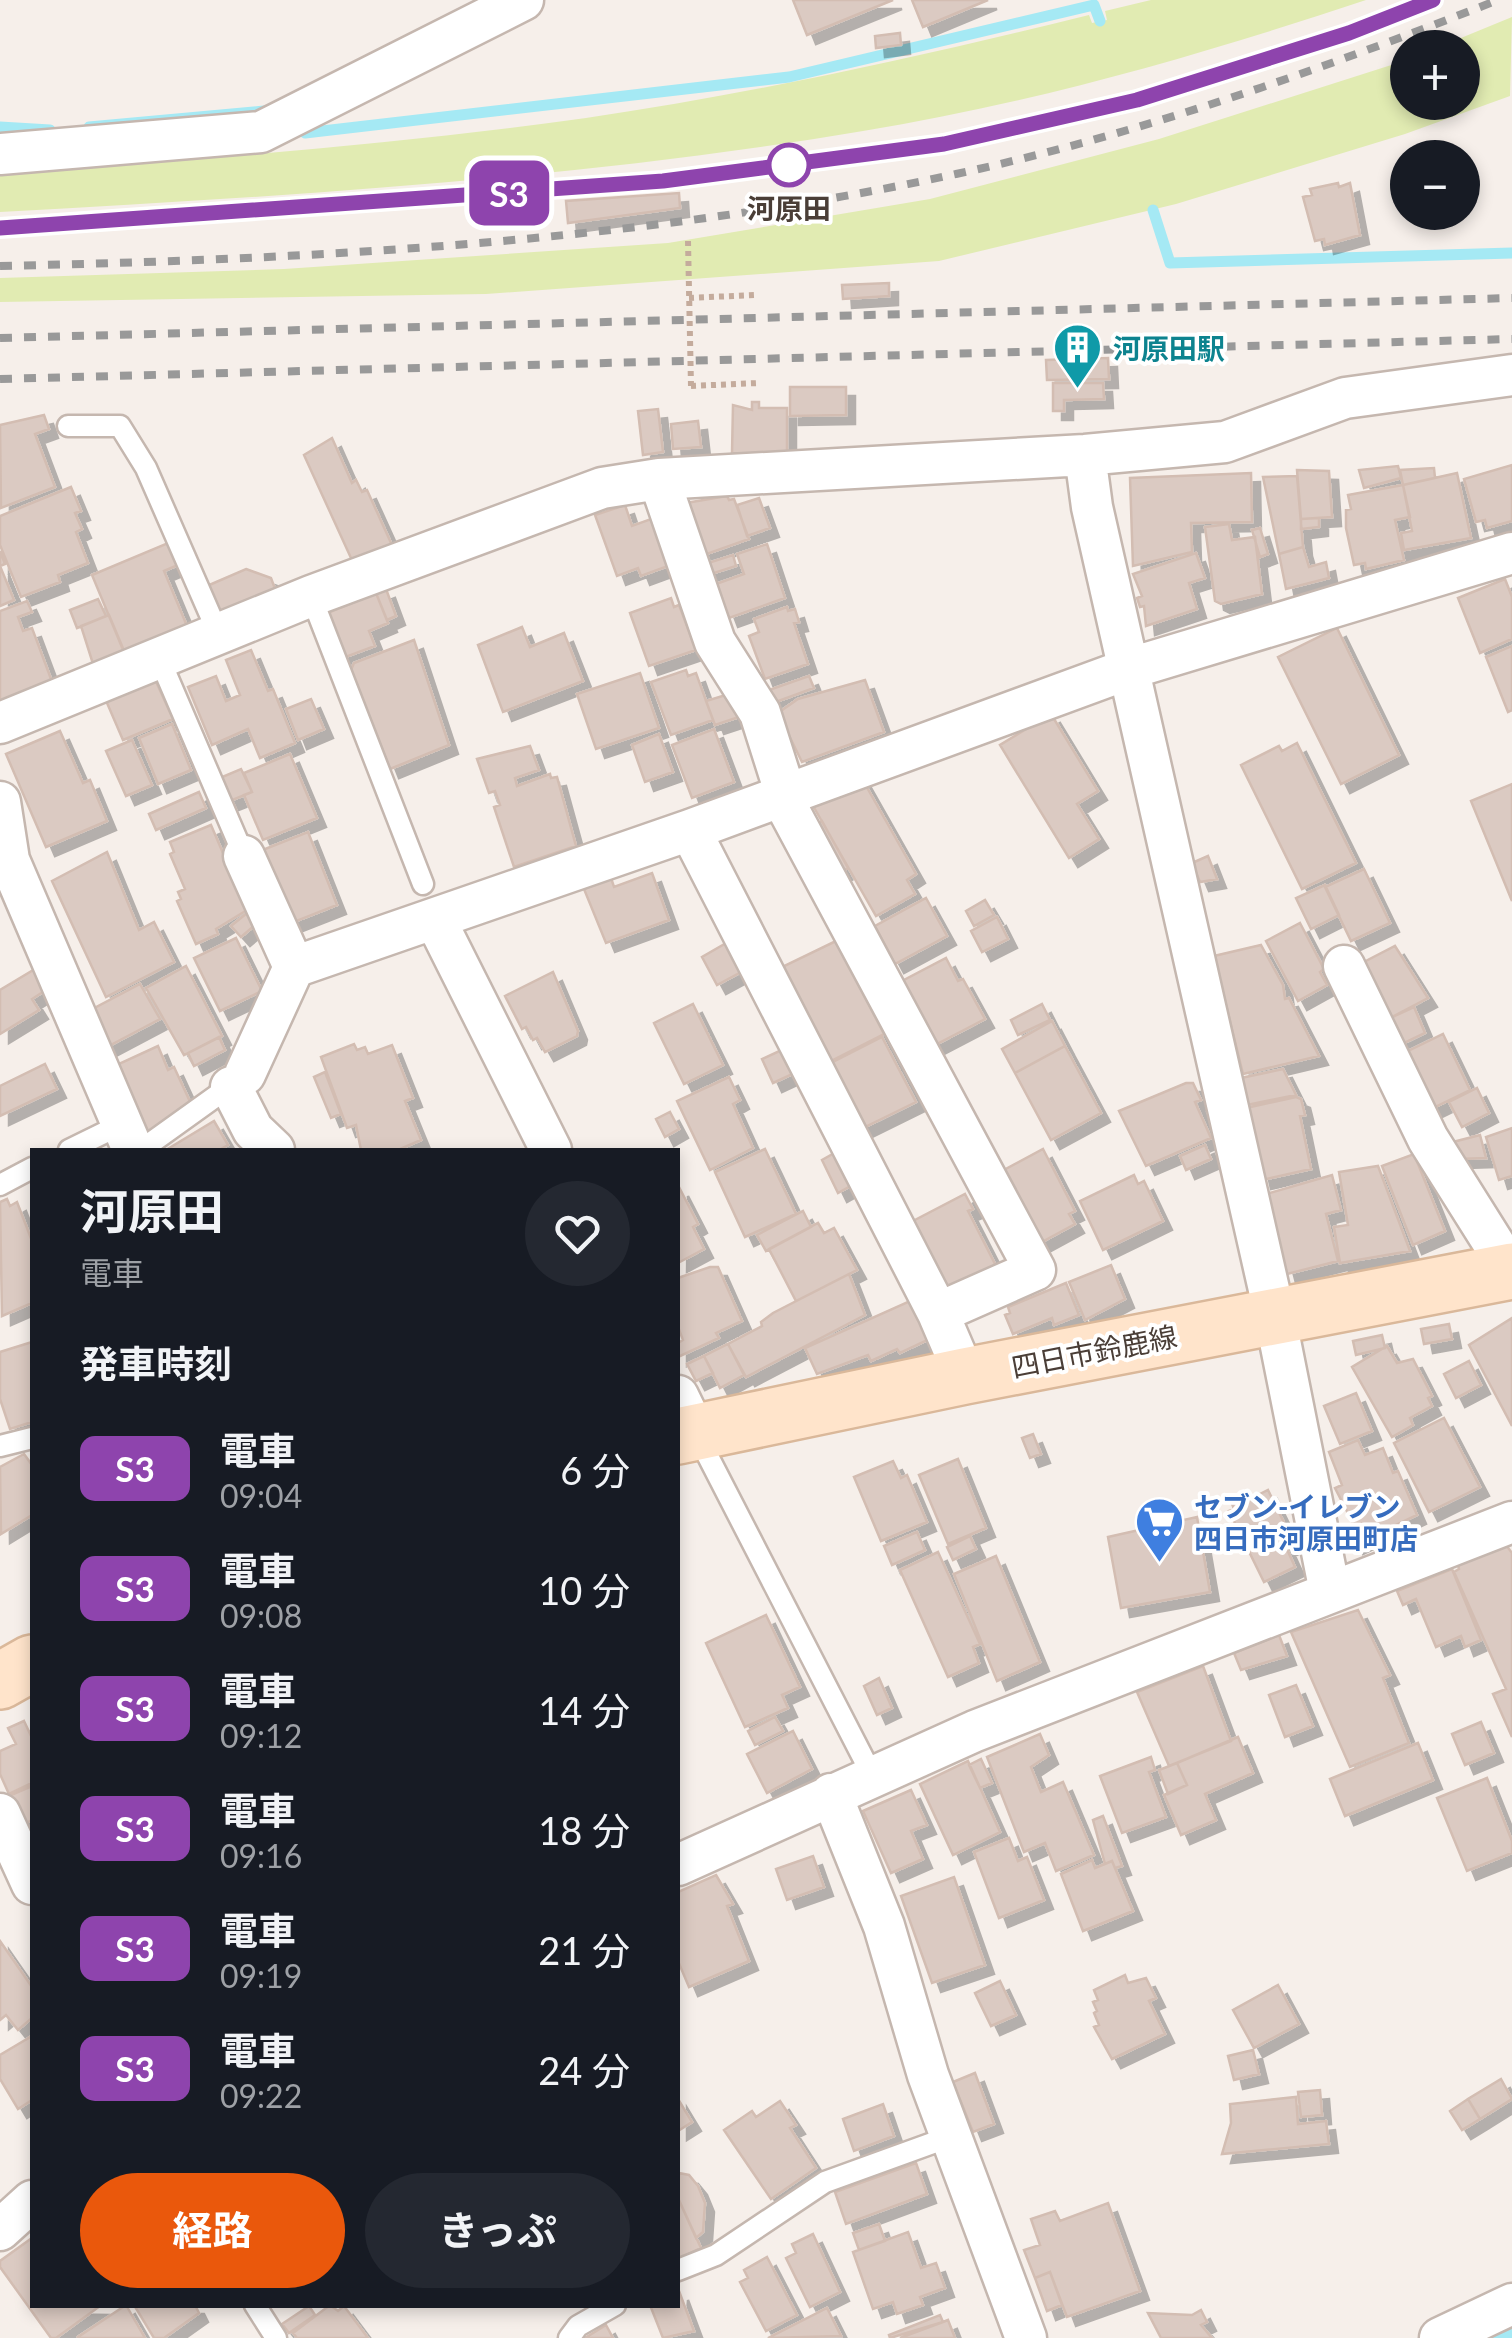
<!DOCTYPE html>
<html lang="ja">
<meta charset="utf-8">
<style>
body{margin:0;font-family:Lato,"Noto Sans JP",sans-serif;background:#242831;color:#f1f3f6;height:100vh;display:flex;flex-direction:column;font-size:38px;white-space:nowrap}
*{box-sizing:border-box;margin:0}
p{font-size:32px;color:#9ea1a6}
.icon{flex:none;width:55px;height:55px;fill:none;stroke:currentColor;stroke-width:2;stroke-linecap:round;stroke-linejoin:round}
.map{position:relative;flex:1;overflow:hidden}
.sheet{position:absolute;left:30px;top:1148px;width:650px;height:1160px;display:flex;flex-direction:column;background:#171b24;border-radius:0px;box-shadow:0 5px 15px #0003}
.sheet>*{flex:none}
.badge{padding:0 20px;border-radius:15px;font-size:35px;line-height:65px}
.controls{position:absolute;left:1390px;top:30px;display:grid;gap:20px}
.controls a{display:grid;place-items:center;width:90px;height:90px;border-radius:50%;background:#171b24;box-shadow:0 5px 15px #0003;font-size:50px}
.map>.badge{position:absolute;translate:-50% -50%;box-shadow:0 0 0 5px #fff}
h2{padding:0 50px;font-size:38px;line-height:90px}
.round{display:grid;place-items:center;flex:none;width:105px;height:105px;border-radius:52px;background:#242831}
.summary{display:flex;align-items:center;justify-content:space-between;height:170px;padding:0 50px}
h1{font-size:48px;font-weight:700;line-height:75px}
.cta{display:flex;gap:20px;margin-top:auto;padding:20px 50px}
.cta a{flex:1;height:115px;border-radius:60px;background:#ea580c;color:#fff;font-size:40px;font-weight:700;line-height:115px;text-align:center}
.cta a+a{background:#242831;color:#f1f3f6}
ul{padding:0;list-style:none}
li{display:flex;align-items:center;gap:30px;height:120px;padding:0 50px}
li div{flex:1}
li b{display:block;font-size:38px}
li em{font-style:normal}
li .badge{min-width:110px;font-weight:700;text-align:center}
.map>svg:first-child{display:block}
</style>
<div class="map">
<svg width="1512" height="2338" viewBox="0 0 1512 2338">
<defs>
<filter id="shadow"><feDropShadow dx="9" dy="9" stdDeviation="0" flood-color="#0004"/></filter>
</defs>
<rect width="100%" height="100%" fill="#f6efea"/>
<!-- green -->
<path fill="#e1ebb2" d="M1151,0H1366C1201,55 1034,103 863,131C578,179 288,196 0,212V175C196,159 392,145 586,118C756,93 923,56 1089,15L1092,23L1107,20L1105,11Z
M1512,17L1510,96L1405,134L1176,204L939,261L486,294L0,302V278L284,269L668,243L930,199L1159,139L1407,60L1408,102H1462V48L1439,47Z"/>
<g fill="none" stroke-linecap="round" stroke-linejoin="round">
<!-- stream -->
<path stroke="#a5e9f4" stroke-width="11" d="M0,127L50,130
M89,127L264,111
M305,133L789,77L1094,5L1100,21
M1153,210L1170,263L1512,253"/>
<!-- river -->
<path stroke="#a5e9f4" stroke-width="68" d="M1491,2338L1512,2327"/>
</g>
<!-- building -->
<path fill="#dbcac2" stroke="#d3bdb2" stroke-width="2.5" filter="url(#shadow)" d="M793,0H893L807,35Z
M912,0H988L923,27Z
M900,33L901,45L876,48L875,36Z
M1338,183L1339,187L1350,183L1360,235L1325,245L1324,239L1315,241L1303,197L1312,195L1310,189Z
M679,193L680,208L568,223L566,201Z
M889,283V296L843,299L842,285Z
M1108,358L1109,379L1047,380L1046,360Z
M1053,383H1103L1104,399L1064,400V411H1053Z
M790,387H846V415L790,416Z
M752,402H759V408H787V454L732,453L733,405L752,410Z
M658,409L663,452L643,455L638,411Z
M44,415L49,429L35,434L55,487L1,508L0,425Z
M698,421L701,447L673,449L671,424Z
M332,438L352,483L356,480L362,492L367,490L396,554L356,569L304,455Z
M1512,465V521L1487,528L1485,520L1476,522L1464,479Z
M1398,466L1401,478L1364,488L1359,470Z
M1434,468L1435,478L1403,485L1400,470Z
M1297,470L1329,471L1332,517L1301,519Z
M1251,473L1252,522L1191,523L1192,552L1133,566L1130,478Z
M1457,473L1471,538L1404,550L1401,533L1412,531L1403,485Z
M1297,476L1303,547L1279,554L1263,477Z
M1403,485L1410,517L1395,520L1404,560L1366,569L1365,563L1354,565L1346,528V510L1351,509L1348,495Z
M71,487L81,511L75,513L82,529L76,532L88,563L58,575L60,582L21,597L0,545V516Z
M727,496L729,500L734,499L749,539L704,555L686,503Z
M759,498L770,528L747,536L737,505Z
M625,505L632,526L651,519L668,566L641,576L638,568L617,576L595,515Z
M1319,518V527L1301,529V519Z
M1229,524L1232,540L1255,537L1262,594L1221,604L1215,601L1205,527Z
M1260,528L1268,554L1260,557L1252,530Z
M168,543L178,565L164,571L187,626L124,652L92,575Z
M767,544L785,598L729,618L716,584L744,574L737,554Z
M1303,547L1309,567L1326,562L1329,578L1286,589L1279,554Z
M0,551L5,564L0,566L14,600L0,606Z
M1196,553L1205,578L1189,583L1197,609L1146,626L1144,606L1140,607L1137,598L1142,596L1133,574Z
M733,555L736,566L708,575L705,564Z
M246,569L271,578L278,597L223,621L207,586Z
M1505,579L1512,597V639L1480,653L1458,598Z
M386,589L396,616L387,620L376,593Z
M376,593L388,623L369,631L375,646L343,658L325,614Z
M671,598L674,607L679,605L696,650L649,666L630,613Z
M98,599L106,616L77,628L70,610Z
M27,601L32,612L18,617L23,631L32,628L54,687L0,708V611Z
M787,607L788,611L795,609L799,622L794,623L808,664L765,679L749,636L759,632L754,619Z
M109,615L125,653L94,667L81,626Z
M522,627L530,647L564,633L583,681L503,712L478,645Z
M1337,628L1399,755L1341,784L1278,657Z
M414,640L449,745L390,769L351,670L354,663Z
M1512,646V710L1508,712L1486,657Z
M251,650L268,691L273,689L295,743L260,758L248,729L212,745L188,687L216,676L226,701L240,695L226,660Z
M686,670L688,676L696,673L713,720L671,735L651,682Z
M640,673L659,728L596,749L577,694Z
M153,675L173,719L123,740L104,696Z
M809,676L814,688L773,703L769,690Z
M865,680L884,732L802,762L778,713L798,699Z
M729,694L742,716L715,725L706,701Z
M311,699L324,729L298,740L286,709Z
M1051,714L1098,791L1077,804L1099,839L1069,858L1000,745Z
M172,724L191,770L158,784L139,738Z
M714,729L734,782L692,798L672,745Z
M60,731L83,783L90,780L107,821L46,847L6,754Z
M659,734L673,772L645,782L632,745Z
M132,740L152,785L126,796L106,751Z
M1297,743L1356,863L1302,889L1241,765L1279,746L1282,751Z
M530,746L539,770L515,778L517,786L550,774L551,778L557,777L576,846L514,867L494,807L500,805L495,791L489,793L477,759Z
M290,754L317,818L263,840L244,795L252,792L244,773Z
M241,769L252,792L230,801L220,778Z
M861,777L916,874L907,880L915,894L876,916L812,804Z
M1512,784V901L1471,801Z
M199,792L206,808L156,830L149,814Z
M822,821L848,868L839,873L814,826Z
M211,825L237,886L252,907L216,929L218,934L196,944L177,901L181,899L178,892L185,889L170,854L174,852L170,842Z
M308,832L337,905L289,924L260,851Z
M107,852L139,930L154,922L174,962L106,997L52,881Z
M1208,856L1217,879L1200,882L1192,863Z
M1364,869L1390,923L1351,941L1325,887Z
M652,873L669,920L606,943L584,889L611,878L614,887Z
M1325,885L1339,915L1311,929L1296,898Z
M926,898L947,936L895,964L875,926Z
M985,900L994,915L974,926L966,911Z
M252,909L261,920L241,937L231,926Z
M997,917L1008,939L982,952L971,931Z
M1300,923L1324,969L1320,972L1327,985L1298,1001L1266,941Z
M236,938L262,991L220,1011L194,958Z
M836,941L884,1034L827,1063L780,968Z
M728,942L743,971L717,985L702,957Z
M1261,945L1283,985L1285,999L1289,998L1319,1056L1243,1074L1214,956Z
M1395,946L1428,998L1390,1018L1362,963Z
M946,958L958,981L963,979L985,1019L935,1045L902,981Z
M40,966L52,986L32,999L39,1010L0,1034V990Z
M186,966L222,1036L184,1055L146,988Z
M553,972L578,1031L577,1036L545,1052L537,1038L533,1040L526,1027L522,1029L505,996Z
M140,984L160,1019L105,1048L85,1013Z
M693,1004L723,1065L684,1084L654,1023Z
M1042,1004L1050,1020L1018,1035L1011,1020Z
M1414,1007L1425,1033L1398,1046L1386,1020Z
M1052,1021L1065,1046L1015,1073L1002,1049Z
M1443,1034L1470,1090L1431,1109L1404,1053Z
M219,1037L225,1050L194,1066L188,1053Z
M882,1037L916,1102L861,1129L829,1064Z
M354,1044L357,1050L365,1047L368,1054L392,1045L413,1098L405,1101L421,1140L398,1150H361L356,1125L347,1128L321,1057Z
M158,1046L168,1070L174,1067L192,1106L147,1134L110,1068Z
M1065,1046L1101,1113L1051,1140L1015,1073Z
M786,1048L797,1072L773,1083L762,1059Z
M45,1064L57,1089L0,1116V1086Z
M1283,1069L1296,1095L1247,1105L1241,1078Z
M325,1072L341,1114L331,1118L314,1077Z
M729,1077L740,1100L733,1104L753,1148L710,1170L677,1101Z
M1186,1083H1193L1201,1100L1195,1102L1211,1138L1146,1166L1119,1111Z
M1477,1088L1489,1113L1462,1127L1449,1102Z
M1296,1097L1301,1099L1305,1115L1300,1116L1311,1169L1262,1180L1246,1108Z
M670,1112L679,1129L665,1137L656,1119Z
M214,1121L228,1145L219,1150H166Z
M1512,1128V1176L1499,1180L1486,1137Z
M1480,1135L1486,1158L1458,1159L1453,1142Z
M1205,1145L1211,1159L1186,1170L1180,1156Z
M765,1149L796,1214L745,1237L715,1172Z
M1043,1149L1075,1211L1069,1214L1075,1224L1040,1243L1002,1171Z
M838,1151L854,1184L838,1193L822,1160Z
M1414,1154L1445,1231L1413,1245L1382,1166Z
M1378,1166L1410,1251L1340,1263L1334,1227L1348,1225L1339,1172Z
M1134,1175L1138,1184L1144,1181L1163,1221L1103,1250L1080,1201Z
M1332,1175L1341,1210L1326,1214L1338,1261L1287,1274L1266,1194Z
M679,1187L698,1224L693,1227L704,1249L678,1263Z
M965,1194L973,1209L968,1211L996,1266L946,1292L913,1221Z
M7,1199L10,1206L17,1202L32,1241V1303L2,1316L0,1202Z
M803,1211L811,1227L766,1251L757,1235Z
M818,1223L824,1233L834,1228L857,1270L796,1301L769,1249Z
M1111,1265L1125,1299L1085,1320L1069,1282Z
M710,1267H718L742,1321L716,1333L719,1338L678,1357V1343L683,1340L678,1327V1278Z
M849,1274L865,1315L746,1377L728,1344L762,1326L761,1322L773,1313Z
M1066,1283L1079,1315L1054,1325L1052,1318L1013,1334L1005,1315L1010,1313L1008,1307Z
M910,1301L934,1337L900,1353L897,1349L871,1361L868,1355L817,1374L805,1348Z
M1512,1318V1426L1469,1345Z
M1449,1324L1452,1339L1424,1344L1421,1329Z
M1382,1335L1385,1348L1356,1355L1353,1341Z
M32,1342V1422L10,1429L0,1399V1352Z
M728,1344L744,1375L720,1388L704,1356Z
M1387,1346L1397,1363L1413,1359L1432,1396L1428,1398L1432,1406L1410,1418L1413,1425L1392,1437L1352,1367Z
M704,1356L713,1373L696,1381L687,1364Z
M1469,1361L1481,1385L1456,1398L1444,1374Z
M1356,1393L1372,1431L1340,1444L1324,1406Z
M1444,1418L1480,1487L1429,1512L1394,1443Z
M1033,1434L1041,1454L1030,1458L1022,1438Z
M1358,1440L1365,1455L1383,1448L1393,1473L1398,1471L1417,1515L1354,1545L1346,1525L1353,1523L1335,1488L1342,1485L1329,1452Z
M24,1454L32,1465V1515L1,1534L0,1467Z
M958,1459L986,1528L948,1544L919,1475Z
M893,1461L901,1478L907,1475L927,1522L881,1541L854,1477Z
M1268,1490L1294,1543L1286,1547L1295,1567L1264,1582L1229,1511L1234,1509L1231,1501L1240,1496L1244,1502Z
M1197,1517L1210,1592L1121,1608L1108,1537Z
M917,1532L925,1550L892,1565L884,1546Z
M970,1536L976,1549L953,1560L947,1547Z
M1506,1545L1512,1553V1737L1493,1694L1506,1689L1454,1572L1459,1569L1458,1565Z
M938,1552L980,1644L973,1647L979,1663L948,1677L900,1570Z
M996,1556L1040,1662L997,1681L954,1574Z
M1452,1569L1481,1640L1465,1647L1461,1636L1436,1647L1416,1599L1403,1605L1397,1591Z
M1358,1610L1390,1675L1383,1678L1409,1743L1350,1767L1291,1632Z
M766,1615L800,1687L782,1695L788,1708L745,1727L706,1643Z
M1279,1635L1287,1656L1241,1670L1234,1653Z
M1203,1666L1231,1741L1169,1766L1137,1692Z
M879,1678L892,1708L877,1715L864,1686Z
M1296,1685L1313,1726L1285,1737L1269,1695Z
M775,1717L783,1731L755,1745L748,1731Z
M24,1721L32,1738V1783L9,1794L0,1774V1751L16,1744L8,1728Z
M1481,1722L1494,1753L1465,1765L1452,1734Z
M793,1731L812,1769L767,1793L747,1754Z
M1040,1734L1049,1755L1031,1767L1041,1792L1063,1782L1094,1855L1056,1871L1045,1843L1024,1852L987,1757Z
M1238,1737L1253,1773L1205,1794L1216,1820L1181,1835L1164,1795L1187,1785L1177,1763Z
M1418,1743L1433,1780L1345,1816L1330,1779Z
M1151,1757L1155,1770L1149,1772L1166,1817L1122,1833L1100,1776Z
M981,1759L992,1783L980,1788L969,1765Z
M968,1761L1000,1832L953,1855L920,1784Z
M1177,1763L1187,1785L1168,1794L1159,1770Z
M1487,1778L1512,1841V1853L1467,1871L1437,1798Z
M32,1786V1820L24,1824L11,1795Z
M911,1790L927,1825L911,1831L923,1859L891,1873L863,1811Z
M1103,1816L1122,1866L1115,1868L1112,1861L1105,1864L1093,1820Z
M1009,1838L1018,1861L1027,1857L1044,1900L999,1918L974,1852Z
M813,1856L824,1887L787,1900L776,1869Z
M1092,1860L1095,1868L1112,1861L1133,1911L1083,1931L1061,1874Z
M716,1875L733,1904L727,1906L749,1961L689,1987L678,1961V1892Z
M954,1877L985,1965L932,1983L901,1896Z
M0,1941L32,1987V2018L18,2030L6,2015L0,2020Z
M1125,1975L1128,1983L1146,1978L1156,1998L1149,2001L1165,2034L1112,2059L1094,2027L1099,2025L1094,2013L1097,2011L1093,2002L1098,2000L1094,1990Z
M1000,1981L1016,2015L991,2026L975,1993Z
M1278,1985L1299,2024L1254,2048L1233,2010Z
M32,2036V2100L18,2109L0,2079V2055Z
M1253,2050L1259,2074L1234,2080L1228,2056Z
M975,2073L994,2124L973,2132L953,2082Z
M1501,2079L1512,2099L1480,2119L1468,2099Z
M1320,2090L1322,2115L1301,2117L1298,2092Z
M1296,2097L1298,2124L1326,2121L1329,2144L1222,2154L1231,2123L1230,2104Z
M678,2099L692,2122L678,2131Z
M1468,2099L1480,2119L1462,2130L1450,2111Z
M780,2101L796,2125L790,2128L816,2168L771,2199L724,2130L752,2111L756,2117Z
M883,2104L894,2136L854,2151L843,2119Z
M916,2163L927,2194L846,2224L835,2192Z
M679,2173L689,2175L698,2186L705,2203L703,2232L696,2238L678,2198Z
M678,2198L701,2248L678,2259Z
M1108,2203L1140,2291L1067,2317L1050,2272L1035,2278L1024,2250L1040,2245L1031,2219L1055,2211L1060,2221Z
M879,2224L885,2241L859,2250L853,2233Z
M908,2232L921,2268L936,2263L945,2288L920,2297L923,2305L897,2314L893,2302L873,2309L853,2252Z
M813,2234L840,2292L810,2307L786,2258L796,2253L792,2244Z
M32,2238V2305L100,2306L56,2338H51L0,2267V2261Z
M767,2257L797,2315L766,2331L740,2282L748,2278L744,2270Z
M1050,2272L1062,2305L1047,2311L1035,2278Z
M679,2291L694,2331L663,2338L650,2305H678Z
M126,2305L145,2338H79L78,2337Z
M134,2305H195L199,2313L164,2338H154Z
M330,2305L338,2311L344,2306L368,2338H297L293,2333Z
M309,2306L315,2315L289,2333L282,2324Z
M827,2308L841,2336L768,2338Z
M1201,2310L1207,2322L1201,2325L1212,2338H1161L1148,2313L1192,2315Z
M940,2315L943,2322L890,2338L889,2335Z
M948,2320L955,2338H900L943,2322Z
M606,2325L613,2338H585Z"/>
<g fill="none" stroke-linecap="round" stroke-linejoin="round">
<defs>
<path id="service" d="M68,426H120L146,468L219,635
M311,596L423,884
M160,660L244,856
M69,1150L122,1124
M141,1150L233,1084
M0,1185L32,1168
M697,1435L872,1775
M0,1446L32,1438
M678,2270L716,2255L825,2182L952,2136
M255,2305L276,2338
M569,2338L578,2326L615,2305"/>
<path id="minor" d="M0,154L261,132L523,0
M1085,455L1092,507L1275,1316L1330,1592
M659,479L715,642L760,713L785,792
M0,723L311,596L602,488L659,479L1085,455L1225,442L1345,398L1512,375
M780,794L1035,1270L938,1313
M0,802L9,860L133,1150
M690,830L938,1313L965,1376
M244,856L294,967
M436,921L551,1150
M1344,966L1428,1139L1511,1271
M245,1074L294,967L690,830L1131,668L1512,553
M231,1087L253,1130L274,1150
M678,1396L696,1433
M831,1794L884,1926L928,2075L1026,2338
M0,1814L32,1884
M678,1865L975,1731L1512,1522
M0,2230L32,2201
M1440,2338L1512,2304"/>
<path id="secondary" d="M678,1436L965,1376L1512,1271
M0,1681L32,1663"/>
</defs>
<!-- service casing -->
<use href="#service" stroke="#c5b7af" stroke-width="25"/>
<!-- minor casing -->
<use href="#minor" stroke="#c5b7af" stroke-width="45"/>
<!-- secondary casing -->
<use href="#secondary" stroke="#dab89a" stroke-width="60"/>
<!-- path -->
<path stroke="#c4ab9c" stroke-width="6" stroke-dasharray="5 5" stroke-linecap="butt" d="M689,298L754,295
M691,386L759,383"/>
<!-- service -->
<use href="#service" stroke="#fff" stroke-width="20"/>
<!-- minor -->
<use href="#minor" stroke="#fff" stroke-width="40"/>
<!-- secondary -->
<use href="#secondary" stroke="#ffe4cb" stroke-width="55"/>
<!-- rail -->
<path stroke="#999" stroke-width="8" stroke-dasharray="12 12" stroke-linecap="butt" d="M0,228L663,181L945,145L1137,100L1349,33L1433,0
M0,266C320,259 643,242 956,174C1141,134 1322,69 1498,0
M0,338L1512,298
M0,379L1512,339"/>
<!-- path-bridge -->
<path stroke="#c4ab9c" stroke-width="6" stroke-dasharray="5 5" stroke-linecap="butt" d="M688,241L691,386"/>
</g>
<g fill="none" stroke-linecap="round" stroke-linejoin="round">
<defs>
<path id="line" d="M0,228L663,181L944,144L1137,100L1349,33L1433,0"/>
</defs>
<!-- line casing -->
<use href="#line" stroke="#fff" stroke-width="22"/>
<!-- line -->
<use href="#line" stroke="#8e44ad" stroke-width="15"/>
</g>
<!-- icons -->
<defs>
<symbol id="building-pin" viewBox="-11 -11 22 30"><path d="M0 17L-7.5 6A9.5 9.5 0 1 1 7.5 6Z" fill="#0f9aa8" stroke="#fff"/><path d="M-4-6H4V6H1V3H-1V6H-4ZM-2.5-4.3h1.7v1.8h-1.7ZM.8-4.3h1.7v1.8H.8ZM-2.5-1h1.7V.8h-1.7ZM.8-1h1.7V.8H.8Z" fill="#fff"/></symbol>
<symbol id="supermarket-pin" viewBox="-11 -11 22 30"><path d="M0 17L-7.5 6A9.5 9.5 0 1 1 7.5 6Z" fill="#3f7fe0" stroke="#fff"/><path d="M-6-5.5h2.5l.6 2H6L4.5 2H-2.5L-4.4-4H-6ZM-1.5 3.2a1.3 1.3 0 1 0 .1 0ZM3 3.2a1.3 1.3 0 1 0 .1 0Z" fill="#fff"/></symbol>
</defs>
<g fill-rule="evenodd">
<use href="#building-pin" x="1050" y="320" width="55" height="75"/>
<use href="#supermarket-pin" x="1132" y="1494" width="55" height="75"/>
</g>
<!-- markers -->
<circle fill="#fff" stroke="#8e44ad" stroke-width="5" cx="789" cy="165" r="20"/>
<g text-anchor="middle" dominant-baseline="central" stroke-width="8" stroke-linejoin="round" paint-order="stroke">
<!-- stop labels -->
<g font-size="28" font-weight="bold" fill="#4a3e37" stroke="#fff">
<text x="789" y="208">河原田</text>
</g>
<!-- culture labels -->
<g font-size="28" font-weight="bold" fill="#0d838f" stroke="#fff" text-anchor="start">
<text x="1113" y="348">河原田駅</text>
</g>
<!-- street labels -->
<g font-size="28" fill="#4a3e37" stroke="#fff">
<text transform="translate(1094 1351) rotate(-11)">四日市鈴鹿線</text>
</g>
<!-- shop labels -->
<g font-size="28" font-weight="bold" fill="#366cbe" stroke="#fff" text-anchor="start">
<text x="1194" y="1506">セブン-イレブン<tspan x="1194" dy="32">四日市河原田町店</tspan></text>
</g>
</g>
</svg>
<div class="controls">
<a>+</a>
<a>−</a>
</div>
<b class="badge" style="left:509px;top:193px;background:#8e44ad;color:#fff">S3</b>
<section class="sheet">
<div class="summary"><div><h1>河原田</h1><p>電車</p></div><a class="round"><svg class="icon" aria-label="heart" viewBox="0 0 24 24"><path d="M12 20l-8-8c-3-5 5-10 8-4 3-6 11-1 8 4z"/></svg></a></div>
<h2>発車時刻</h2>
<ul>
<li><span class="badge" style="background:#8e44ad;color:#fff">S3</span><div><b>電車</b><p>09:04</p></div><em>6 分</em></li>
<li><span class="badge" style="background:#8e44ad;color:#fff">S3</span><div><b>電車</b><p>09:08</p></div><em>10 分</em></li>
<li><span class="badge" style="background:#8e44ad;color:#fff">S3</span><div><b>電車</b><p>09:12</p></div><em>14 分</em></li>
<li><span class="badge" style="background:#8e44ad;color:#fff">S3</span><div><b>電車</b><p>09:16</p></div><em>18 分</em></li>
<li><span class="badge" style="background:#8e44ad;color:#fff">S3</span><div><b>電車</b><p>09:19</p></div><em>21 分</em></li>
<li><span class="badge" style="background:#8e44ad;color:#fff">S3</span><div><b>電車</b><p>09:22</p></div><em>24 分</em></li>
</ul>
<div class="cta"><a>経路</a><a>きっぷ</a></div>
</section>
</div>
